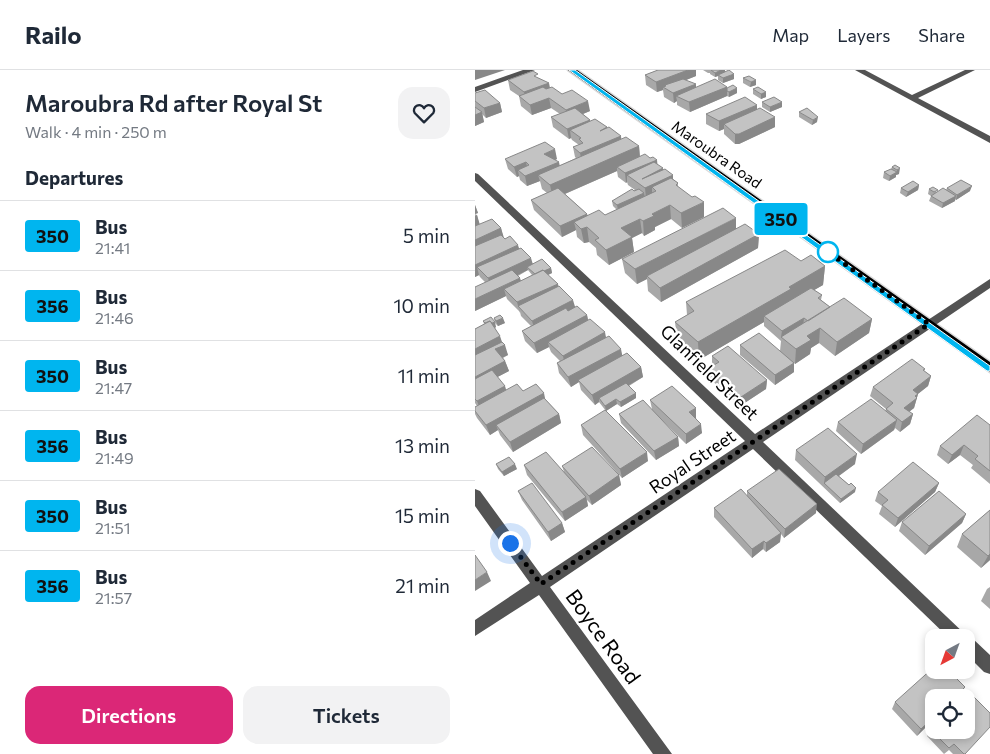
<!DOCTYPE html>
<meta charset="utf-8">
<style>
body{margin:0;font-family:Commissioner,sans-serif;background:#f2f2f3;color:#1f2937;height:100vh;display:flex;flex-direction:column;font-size:19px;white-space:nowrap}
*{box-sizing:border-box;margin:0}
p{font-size:16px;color:#747a83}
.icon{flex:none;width:28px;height:28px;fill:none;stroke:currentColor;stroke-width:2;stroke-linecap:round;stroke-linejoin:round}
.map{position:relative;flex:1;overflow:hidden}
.sheet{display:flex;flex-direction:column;background:#fff;width:475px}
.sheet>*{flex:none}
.badge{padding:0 10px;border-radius:4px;font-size:18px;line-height:32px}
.needle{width:32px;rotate:221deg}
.controls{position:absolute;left:450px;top:559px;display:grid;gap:10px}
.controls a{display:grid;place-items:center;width:50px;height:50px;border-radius:10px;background:#fff;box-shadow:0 2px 8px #0003;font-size:25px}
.you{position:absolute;width:25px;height:25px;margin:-12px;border:4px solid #fff;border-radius:50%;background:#1a73e8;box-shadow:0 0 0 8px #1a73e833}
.map>.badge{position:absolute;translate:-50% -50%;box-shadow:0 0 0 2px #fff}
h2{padding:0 25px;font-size:19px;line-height:45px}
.round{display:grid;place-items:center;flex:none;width:52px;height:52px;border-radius:15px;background:#f2f2f3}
.headline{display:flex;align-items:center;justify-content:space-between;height:85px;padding:0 25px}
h1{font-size:24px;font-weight:600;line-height:38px}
.cta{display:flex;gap:10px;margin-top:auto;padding:10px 25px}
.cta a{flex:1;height:58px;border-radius:15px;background:#db2777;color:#fff;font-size:20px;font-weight:600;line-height:58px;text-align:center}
.cta a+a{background:#f2f2f3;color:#1f2937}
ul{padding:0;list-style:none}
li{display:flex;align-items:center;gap:15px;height:70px;padding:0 25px;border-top:1px solid #e0e1e3}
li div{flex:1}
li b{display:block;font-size:19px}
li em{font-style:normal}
li .badge{min-width:55px;font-weight:700;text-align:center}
header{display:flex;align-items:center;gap:30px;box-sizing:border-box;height:70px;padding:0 25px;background:#fff;border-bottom:1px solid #e0e1e3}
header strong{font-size:24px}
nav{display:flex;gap:28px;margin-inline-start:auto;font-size:18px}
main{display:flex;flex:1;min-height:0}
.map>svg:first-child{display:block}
</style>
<header>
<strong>Railo</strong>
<nav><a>Map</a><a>Layers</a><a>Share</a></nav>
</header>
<main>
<section class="sheet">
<div class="headline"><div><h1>Maroubra Rd after Royal St</h1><p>Walk · 4 min · 250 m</p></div><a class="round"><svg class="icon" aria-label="heart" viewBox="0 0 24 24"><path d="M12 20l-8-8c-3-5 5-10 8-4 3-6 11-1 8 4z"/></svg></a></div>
<h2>Departures</h2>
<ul>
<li><span class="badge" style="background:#00b5ef;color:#111">350</span><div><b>Bus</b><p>21:41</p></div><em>5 min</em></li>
<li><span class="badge" style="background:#00b5ef;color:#111">356</span><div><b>Bus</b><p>21:46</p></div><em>10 min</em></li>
<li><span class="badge" style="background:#00b5ef;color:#111">350</span><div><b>Bus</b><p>21:47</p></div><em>11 min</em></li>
<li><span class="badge" style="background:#00b5ef;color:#111">356</span><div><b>Bus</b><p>21:49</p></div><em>13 min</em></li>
<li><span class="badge" style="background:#00b5ef;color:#111">350</span><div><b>Bus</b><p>21:51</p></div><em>15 min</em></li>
<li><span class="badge" style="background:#00b5ef;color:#111">356</span><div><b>Bus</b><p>21:57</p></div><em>21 min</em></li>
</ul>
<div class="cta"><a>Directions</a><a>Tickets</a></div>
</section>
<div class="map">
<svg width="515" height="684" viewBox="0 0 515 684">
<rect width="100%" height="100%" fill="#fff"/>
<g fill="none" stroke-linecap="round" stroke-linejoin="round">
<defs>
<path id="major" d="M93,0H102L515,292V302Z"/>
</defs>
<!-- major casing -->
<use href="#major" stroke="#dbdbdb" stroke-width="3"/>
<!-- minor -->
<path fill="#535353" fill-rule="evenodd" d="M48,0H60L0,22V17Z
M380,0H390L437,25L490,0H500L443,28L515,66V73Z
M0,103L3,104L280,364L515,209V218L288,372L492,566L497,568L515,585V604L509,602L491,584V568H474L278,379L75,517L197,684H178L64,525L0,566V550L55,513L0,436V419L5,421L67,506L270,371L0,111Z"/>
<!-- major -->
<use href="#major" fill="#000" fill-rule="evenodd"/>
</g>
<!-- wall -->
<path fill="#a8a8a8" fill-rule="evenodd" d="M183,0H221V6L211,10L221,18L252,17V18H262V23L254,27L252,26L215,42L202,35V31L199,33L189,27L188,20L182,22L171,15L170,5Z
M228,0H250V2L259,9L248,13L243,10V6L240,7L235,4V3H233Z
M64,8L75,18L87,24L115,41L108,44L115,50V51L132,57V58L146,66V69L164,76L165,86L175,88L182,90V94L198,109L203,113V117L229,147L207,158L196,149L180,157V160L169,166L167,163L157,168L159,182L134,195L122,185L121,178L114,172L109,173L102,167L101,160L87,167L59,140L56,130L72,123L67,119L65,111L52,116L45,110L44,106L42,107L33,99L30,89H82L80,90L84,96L101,88L100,87L98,77L104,75L97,70L96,68L94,69L78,57L76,47L85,44L76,38L57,45L46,36L44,26L35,20L33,10ZM142,101L143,107L151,113L152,112L153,115L160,120L137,131L138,136L142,140L130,145L113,146L112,144L90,124Z
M268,8L281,15L275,17L268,13Z
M278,19L291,27L286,29L278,24Z
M0,23L25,33L27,42L11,48L7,44L9,52L0,56Z
M287,32L307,37L295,42L287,37Z
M282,39L300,57L264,74H260L249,64V59L244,61L231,54V44Z
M324,42L342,52L337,55L324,47Z
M420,95L424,104L421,105V107L414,111L408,108L409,102L416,99L417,97Z
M444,115L443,120L431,127L425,123L426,118Z
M472,118L495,121L481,130L480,129V131L467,138L454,131L456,126L453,124L454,119L462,122L471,120Z
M0,135L3,143L0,144L2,145L4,154L26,158L28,167L44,178L58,194L76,198L77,203L73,205L83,214V216L100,237L112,245L113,250L131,267L147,286L166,297L168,307L154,316L161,328L146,337L142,334L131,341L124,332L120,335L106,320L104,312L96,317L84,303L82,293L85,291L76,282L74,277L62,283L50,271L47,261L56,256L46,246L45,242L32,229L31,226L0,241L10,212L5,207L4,205L0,207ZM53,200L57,205L46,211L43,206Z
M261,159L284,164L283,178L186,232L173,221L172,209L162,214L150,203L147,189Z
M326,191L350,196L348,215L339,220L347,225L346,230L355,237L397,249L394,263L360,286L344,273L336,278L335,284L320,294L319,293V302L300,315L265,285V275L305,281L306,271L289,256V252L224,290L202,270L200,252L212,245L211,232Z
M19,248L30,253L23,256L20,253Z
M8,251L21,257L20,258L33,285L28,288L30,291L34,301L22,307L31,320L48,321L70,329L84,344L86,353L38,382L25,365L23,360L15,365L2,348L0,344V337L2,336L0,333V259L9,254Z
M237,286L292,310L291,319L265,336L234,308V298L237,296Z
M450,299L449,301L456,306L453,316L443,324L439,338L434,342L438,344L435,354L425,362L420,358L419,360L386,384L361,361L363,352L410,341L411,339L395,326L398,317Z
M175,330L221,348L227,363L211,374L178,341L203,367L204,376L181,390L146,353L144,344L177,339Z
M106,355L173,391L147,408L108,365Z
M515,355V414L496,398L498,395L485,385L473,394L462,385L465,376Z
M321,380L380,394L364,406L374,415L380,422L365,433L320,390Z
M21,394L42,399L29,406L23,399Z
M49,395L89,402L87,396L144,405L146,415L117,435L112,430L113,436L90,451L52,405Z
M464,413L460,422L420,457L404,444L407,436L400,431L403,422Z
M43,421L87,453L90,462L76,471L47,430Z
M272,421L341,443L309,468L306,464L305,472L291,482L288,479L277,488L239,447V438L272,426Z
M515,440V490L506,498L482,477L487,464Z
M491,444L487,453L450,485L424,461L427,452Z
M515,517V539L506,531L512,519Z
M490,617L485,624L459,628V649L442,666L417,639L420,632Z
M456,660H491V684H478L474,680L469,684L452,666Z"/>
<!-- shaded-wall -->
<path fill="#888" d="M0,0H30L0,10Z
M213,0H221V6L191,18V16L190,15V18L188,17V20L182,22L181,12Z
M246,0H250V3L243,5V6L240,7V3Z
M259,4V9L248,13V8Z
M281,10V15L275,17L276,12Z
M74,13L76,23L51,32L49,22Z
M221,14V23L201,26L202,31L199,33L198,23Z
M252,17V26L215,42L214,32Z
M262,18V23L254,27V22Z
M291,22V27L286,29V24Z
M74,28L76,38L57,45L55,35Z
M113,31L115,41L93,50L91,40Z
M307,32V37L295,42V37Z
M25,33L27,42L11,48L9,38Z
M282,35V45L249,54V59L244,61V51Z
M7,42L9,52L0,56V45Z
M300,47V57L264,74H260V64Z
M343,47L342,52L337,55L338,50Z
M115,50L117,59L95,60L96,68L94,69L92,59Z
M146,66L147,76L107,93L105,83Z
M164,76L165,90L142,97V101L78,129L75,115Z
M80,79L82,89L71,94L69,84Z
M182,90L183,100L152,105V112L151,113L150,103Z
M51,92L53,102L43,100L44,106L42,107L39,97Z
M84,92L86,102L63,105L65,111L52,116L50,106Z
M188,98L189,108L198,105V115L181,121L177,117V125L171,128L170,118L167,109Z
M425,98L424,104L421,105V107L414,111L415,106L422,102V100Z
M444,115L443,120L431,127L433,122Z
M497,116L495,121L481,130L482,125Z
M169,123L170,128L143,140L142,135Z
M481,126L480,131L467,138L468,133Z
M229,132V147L207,158L206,143Z
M0,135L3,143L0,144Z
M195,135L196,149L180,157V160L169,166L168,151L177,144Z
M112,144L114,154L99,152L101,160L87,167L85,156Z
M2,145L5,155L0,164V146Z
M261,148V162L172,206V209L162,214L160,199Z
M165,149L167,163L157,168L159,182L134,195L131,180L146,158Z
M112,157L114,172L109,173L106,159Z
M26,158L29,168L0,181V170Z
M284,164L283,178L186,232L185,218Z
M43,175L46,185L2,197L4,205L0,207V195Z
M56,188L59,198L52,197L53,200L16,218L13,208Z
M350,196L348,215L315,234L289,246V252L224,290L223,272L314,217Z
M76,198L77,203L62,210L60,205Z
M45,208L48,218L29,219L31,226L0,241V229Z
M83,214L85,224L43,236L45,242V243L42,232Z
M98,230L101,240L60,261L57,251Z
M112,245L114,255L73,272L74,277L62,283L59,273Z
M28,248L30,253L23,256L21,251Z
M329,248L328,258L306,267L307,261Z
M397,249L394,263L360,286L362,272Z
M20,252L21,257L14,261L12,255Z
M345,258L344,273L336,278L335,284L320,294L321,279L332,266Z
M130,262L132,273L90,296L88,286Z
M25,266L28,275H30L33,285L24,289L0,291V279Z
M146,279L148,289L103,310L104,312L96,317L93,307Z
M30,291L34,301L0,319V307Z
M319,293V302L300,315V305Z
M166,297L168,307L126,331L124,328V332L120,335L117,325Z
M456,306L453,316L435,330L438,320Z
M292,310L291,319L265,336L266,327Z
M30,316L33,326L6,341L2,331Z
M69,323L71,333L21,355L23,360L15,365L11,355Z
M161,323V328L146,337L145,332Z
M443,324L439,338L427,347L429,338L440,326Z
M141,329L142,334L131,341L130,336Z
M221,338V348L215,352L214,342Z
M84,344L86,353L38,382L35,372Z
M438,344L435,354L425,362L427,352Z
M422,350L419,360L386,384L388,374Z
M226,354L227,363L211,374V364Z
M203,367L204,376L181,390L179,381Z
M489,375L485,385L473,394L477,385Z
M172,382L173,391L147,408L145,399Z
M382,384L380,394L351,415L349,413L350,407Z
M40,394L42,399L29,406L27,402Z
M144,405L146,415L117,435L114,426Z
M464,413L460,422L420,457L423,448Z
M381,418L380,422L365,433L366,429Z
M111,427L113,436L90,451L87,442Z
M342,434L341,443L309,468L310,459Z
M491,444L487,453L450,485L454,476Z
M87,453L90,462L76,471L73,462Z
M306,463L305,472L291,482V473Z
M289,471L288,479L277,488V479Z
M515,484V490L506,498L513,486Z
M12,502L16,511L0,521V510Z
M490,617L485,624L481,628H479Z
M459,647V649L442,666L446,659Z"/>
<!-- building -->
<path fill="#c3c3c3" stroke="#888" d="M183,0H213L181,12L170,5Z
M236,0H246L240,3Z
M254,0L259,4L248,8L243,5Z
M58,1L63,4L59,6L74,13L49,22L33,10Z
M274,6L281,10L276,12L268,8Z
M208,9L221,14L198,23L188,17L191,16L190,15Z
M240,9L252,17L214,32L201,26Z
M258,15L262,18L254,22L252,21V18Z
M68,17L71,19L77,17L87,24L97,20L113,31L91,40L74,28L55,35L44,26Z
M283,17L291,22L286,24L278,19Z
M10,20L25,33L9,38L0,31V23Z
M270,27L282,35L244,51L231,44Z
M299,27L307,32L295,37L287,32Z
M0,37L7,42L0,45Z
M100,38L115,50L92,59L76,47Z
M285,38L300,47L264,64H260L249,54Z
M332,38L343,47L338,50L324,42Z
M120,49L132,57L125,61L134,57L146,66L105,83L98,77L108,73L104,69L106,68L95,60Z
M151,67L164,76L75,115L63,105Z
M70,72L80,79L69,84L84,92L50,106L43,100L54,95L51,92L39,97L30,89Z
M170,84L175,88L178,87L182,90L150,103L142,97Z
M179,92L188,98L167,109L190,99L198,105L170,118L152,105Z
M420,95L425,98L422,100L417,97Z
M416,99L422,102L415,106L409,102Z
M196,108L203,113L201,115L217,127L220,126L229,132L206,143L195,135L177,144L179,146L168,151L165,149L146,158L157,167L131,180L120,170L124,168L112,157L106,159L99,152L124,140L130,145L181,121L177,117Z
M486,110L497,116L482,125L472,118Z
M438,111L444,115L433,122L426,118Z
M458,117L463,120L459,122L454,119Z
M83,118L112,144L85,156L56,130Z
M468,118L481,126L468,133L456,126Z
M157,119L159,121L164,119L169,123L142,135L137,131Z
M248,138L261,148L160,199L147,189Z
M17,149L26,158L0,170V156Z
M270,154L284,164L185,218L172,206Z
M26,165L30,169L35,166L43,175L0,195V176Z
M46,178L56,188L13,208L2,197Z
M310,180L326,191L336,185L350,196L314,217L316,219L223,272L200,252L219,241L211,232Z
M67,189L76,198L69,201L68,200L60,204L52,197Z
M37,200L45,208L0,229V217Z
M68,200L83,214L42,232L29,219Z
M84,216L98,230L57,251L43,236Z
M336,218L347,225L343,228L355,237L333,251L329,248L307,261L289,246Z
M369,228L397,249L362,272L345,258L332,266L336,270L321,279L306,267Z
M102,236L112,245L59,273L47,261L91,238L93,241Z
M25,245L28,248L21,251L19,248Z
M16,247L20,252L17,253L15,251L10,253L8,251Z
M115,249L130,262L88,286L73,272Z
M15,251L25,266L0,279V259Z
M284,263L319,293L300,305L265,275Z
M134,266L146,279L93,307L82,293Z
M27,272L30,275L20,279L30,291L0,307V285Z
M253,276L292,310L266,327L234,298L244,292L237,286Z
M152,283L166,297L117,325L103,310Z
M437,289L450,299L448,300L456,306L438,320L443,324L440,326L442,328L429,338L438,344L427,352L411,339L418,333L398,317Z
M17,300L30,316L2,331L0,329V309Z
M151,313L161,323L145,332L141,329L130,336L124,328Z
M42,314L48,321L61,314L69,323L11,355L0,341V337Z
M197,316L221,338L214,342L226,354L211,364L175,330Z
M69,328L84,344L35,372L21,355Z
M396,329L422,350L388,374L363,352Z
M168,330L203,367L179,381L144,344Z
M130,340L172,382L145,399L106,355Z
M502,345L515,355V401L500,389L503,386L489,375L477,385L465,376Z
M353,358L382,384L350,407L321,380Z
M117,377L144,405L114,426L87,396Z
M71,382L111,427L87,442L49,395Z
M34,387L40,394L27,402L21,394Z
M438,392L464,413L423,448L407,435L413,430L403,422Z
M304,399L342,434L310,459L272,421Z
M361,404L374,415L376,413L381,418L366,429L349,413Z
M57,413L87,453L73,462L43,421Z
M266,419L306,463L291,473L289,471L277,479L239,438Z
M464,421L491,444L454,476L427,452Z
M515,440V484L513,486L487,464Z
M0,485L12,502L0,510Z
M459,597V600H473L490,617L479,628H459V647L446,659L420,632Z
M494,622L515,643V657L490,684H489L479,674L474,678L456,660L459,658V660H491V628H488Z"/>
<!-- line -->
<path fill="#00b5ef" stroke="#fff" d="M94,0H100L515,296V301H512Z"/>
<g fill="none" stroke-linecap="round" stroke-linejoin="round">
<!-- walk -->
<path stroke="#000" stroke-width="5" stroke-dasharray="0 9" d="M35,473L66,514L454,254L346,177L353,182"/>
</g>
<!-- markers -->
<circle fill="#fff" stroke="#00b5ef" stroke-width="2.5" cx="353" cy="182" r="10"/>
<g text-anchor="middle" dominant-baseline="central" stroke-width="4.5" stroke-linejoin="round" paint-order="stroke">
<!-- far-street labels -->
<g font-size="15" fill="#000" stroke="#fff">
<text transform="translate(242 84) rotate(35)">Maroubra Road</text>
</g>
<!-- street labels -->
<g font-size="18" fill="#000" stroke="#fff">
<text transform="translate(235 302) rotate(44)">Glanfield Street</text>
<text transform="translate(217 391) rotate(-34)">Royal Street</text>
</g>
<!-- near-street labels -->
<g font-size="21" fill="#000" stroke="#fff">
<text transform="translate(129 566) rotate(54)">Boyce Road</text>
</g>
</g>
</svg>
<div class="controls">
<a><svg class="needle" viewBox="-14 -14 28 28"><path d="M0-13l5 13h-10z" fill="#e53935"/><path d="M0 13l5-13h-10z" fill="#747a83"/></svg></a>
<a><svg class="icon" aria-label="locate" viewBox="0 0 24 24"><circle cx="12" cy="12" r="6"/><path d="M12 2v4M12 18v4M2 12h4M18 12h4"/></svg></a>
</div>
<div class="you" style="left:35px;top:473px"></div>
<b class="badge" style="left:306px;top:149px;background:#00b5ef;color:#111">350</b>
</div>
</main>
